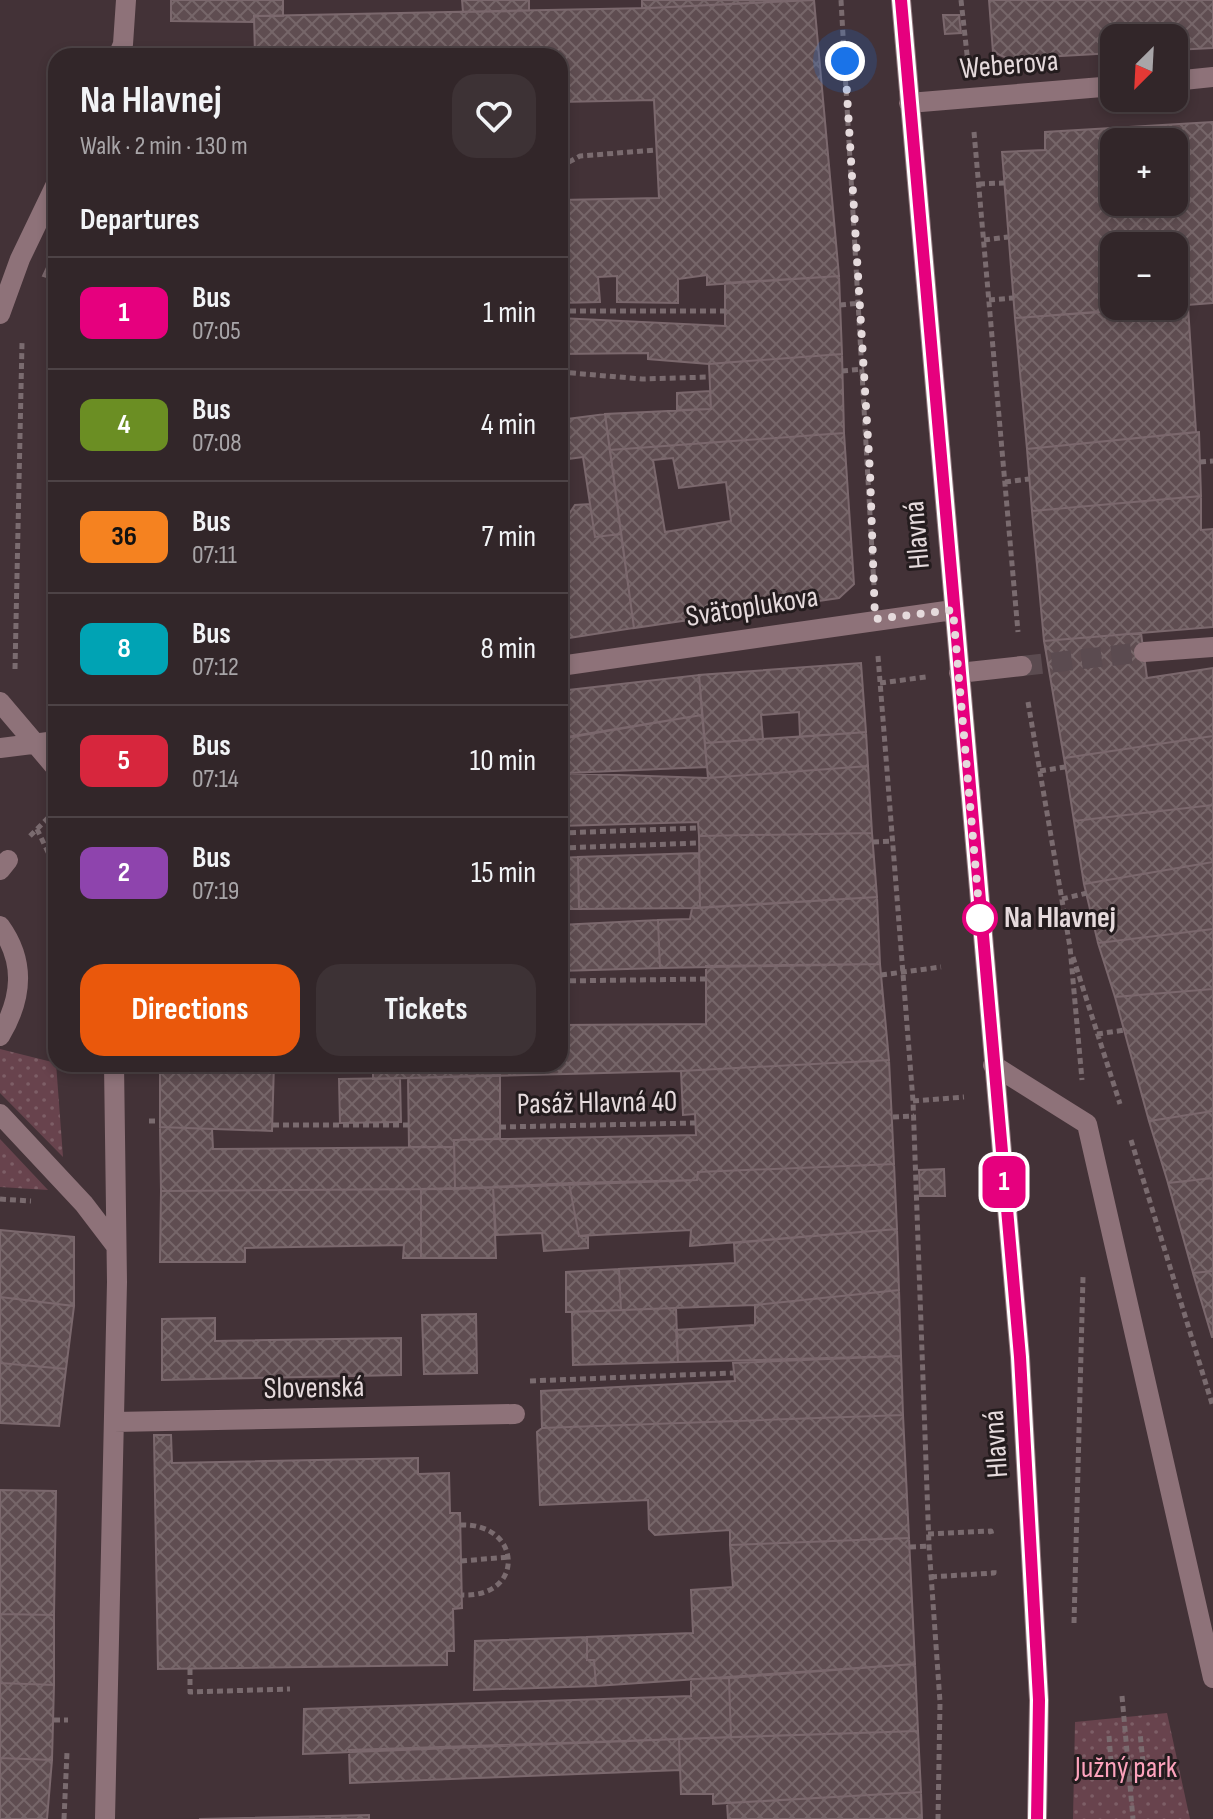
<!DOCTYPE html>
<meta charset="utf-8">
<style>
body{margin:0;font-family:"Sofia Sans Condensed",sans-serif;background:#3d3235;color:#f1f3f6;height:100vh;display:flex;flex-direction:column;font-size:30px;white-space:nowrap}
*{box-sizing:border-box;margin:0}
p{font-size:26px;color:#a8a5a8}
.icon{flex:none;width:44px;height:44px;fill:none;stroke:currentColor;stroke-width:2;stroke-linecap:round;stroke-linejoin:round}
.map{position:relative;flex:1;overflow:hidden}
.panel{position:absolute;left:48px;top:48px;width:520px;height:1024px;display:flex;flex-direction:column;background:#322629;border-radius:24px;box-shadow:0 4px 12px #0003,0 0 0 2px #4d4346}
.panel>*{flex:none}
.badge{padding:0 16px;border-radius:12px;font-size:28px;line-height:52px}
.needle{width:52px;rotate:204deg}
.controls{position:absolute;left:1100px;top:24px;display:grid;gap:16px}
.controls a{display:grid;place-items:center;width:88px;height:88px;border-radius:16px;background:#322629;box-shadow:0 4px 12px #0003,0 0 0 2px #4d4346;font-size:40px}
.you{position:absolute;width:40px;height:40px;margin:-20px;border:6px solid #fff;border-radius:50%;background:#1a73e8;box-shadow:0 0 0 12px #1a73e833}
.map>.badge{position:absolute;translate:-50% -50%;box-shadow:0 0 0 4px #fff}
h2{padding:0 32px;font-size:30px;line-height:72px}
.round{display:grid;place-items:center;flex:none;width:84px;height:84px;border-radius:24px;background:#3d3235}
.overview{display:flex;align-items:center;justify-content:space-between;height:136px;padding:0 32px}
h1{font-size:38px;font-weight:700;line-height:60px}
.cta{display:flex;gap:16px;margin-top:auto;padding:16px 32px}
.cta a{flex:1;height:92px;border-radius:24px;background:#ea580c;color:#fff;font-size:32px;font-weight:700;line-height:92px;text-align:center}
.cta a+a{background:#3d3235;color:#f1f3f6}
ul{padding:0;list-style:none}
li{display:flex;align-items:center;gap:24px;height:112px;padding:0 32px;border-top:2px solid #4d4346}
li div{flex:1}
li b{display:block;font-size:30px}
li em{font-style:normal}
li .badge{min-width:88px;font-weight:700;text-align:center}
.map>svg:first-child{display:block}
</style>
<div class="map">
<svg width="1213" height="1819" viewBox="0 0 1213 1819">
<defs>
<pattern id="grass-dots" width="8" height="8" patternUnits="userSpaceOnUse" patternTransform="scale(2)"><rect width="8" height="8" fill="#68434d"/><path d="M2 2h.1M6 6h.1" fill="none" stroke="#7d5e66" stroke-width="1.8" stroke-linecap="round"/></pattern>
<pattern id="building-cross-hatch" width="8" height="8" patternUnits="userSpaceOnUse" patternTransform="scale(2)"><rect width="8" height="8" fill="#5f4d51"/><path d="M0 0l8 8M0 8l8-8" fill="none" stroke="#766669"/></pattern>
</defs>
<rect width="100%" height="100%" fill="#433237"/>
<!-- grass -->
<path fill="url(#grass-dots)" d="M0,1049L56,1063L63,1157L0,1093Z
M0,1139L48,1190L0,1187Z
M1167,1713L1190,1819H1073L1075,1722Z"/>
<!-- building -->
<path fill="url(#building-cross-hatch)" stroke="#7b686d" stroke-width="2" fill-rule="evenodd" d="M171,0H283V16H254V22L171,21Z
M462,0H529V11L463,12Z
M642,0H808L650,8H642Z
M814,0L839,276L707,285V275L678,279V303L617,302V276L598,277L600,302L560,303V200L659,198L654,100L560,102V56H255L254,16L650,8Z
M989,0H1213V48L1174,50V38H1114V53L1009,59L993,52Z
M943,15H959L961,33L945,34Z
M1213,122V303L1015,318L1002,152L1045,150V132ZM1114,142H1174V202H1114ZM1114,246H1174V306H1114Z
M56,248V280L43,276Z
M839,276L842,354L709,364L648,359V353L560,354V318L725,326V283Z
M1188,306L1196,432L1027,449L1015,318Z
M842,354L844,433L610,450L605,414L711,409L709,364Z
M710,391L711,409L677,410V393Z
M605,414L621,534L595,537L583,457L560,460V420Z
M1199,432L1201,496L1032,511L1027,449Z
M844,433L854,584L839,598L634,628L610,450ZM673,458L679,488L726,482L731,521L665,532L653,460Z
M1201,496V530L1213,529V627L1044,641L1032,511Z
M590,504L595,537L621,534L634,628L562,639L560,545L568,544L567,517L575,505Z
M1141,633L1147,678L1213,668V736L1064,758L1044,641Z
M861,663L866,732L800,737L799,712L761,715L763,739L705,743L699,675Z
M699,675L702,715L560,739V691Z
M702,715L707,767L567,773L566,737Z
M866,732L868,766L708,778L705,743Z
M1213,736V805L1074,821L1064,758Z
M868,766L872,833L699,836L698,822L560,826V773L708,778Z
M1213,805V862L1084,884L1074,821Z
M872,833L877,897L700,908L699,836Z
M699,853L700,908L579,909L578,857Z
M578,857L579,909H560V858Z
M1213,862V929L1098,943L1084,884Z
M877,897L880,964L660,968L658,920L690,919L692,908Z
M658,920L660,968L560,971V925Z
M1213,929V989L1115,997L1098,943Z
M880,964L889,1060L681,1071L373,1079V1064H560V1025L706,1024V966Z
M1213,989V1111L1149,1121L1115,997Z
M889,1060L894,1164L698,1172L697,1180L455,1189L454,1140L696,1135L695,1114L683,1115L681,1071Z
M160,1064H274L272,1131L160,1127Z
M500,1075V1139L454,1140V1147H409L408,1078Z
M400,1078L401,1122L340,1123L339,1079Z
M1213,1111V1178L1168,1183L1149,1121Z
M160,1127L212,1129L213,1149L454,1147L455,1189L161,1191Z
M894,1164L897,1229L690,1246L691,1230L579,1236L569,1183L697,1180L698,1172Z
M944,1169L945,1196H920L919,1170Z
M1213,1178V1271L1193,1273L1168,1183Z
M569,1183L579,1236L588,1235V1248L544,1251L542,1233L496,1235L493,1187Z
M493,1187L496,1258H421V1189Z
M421,1189V1258H403L404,1245L245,1248V1262H160L161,1191Z
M897,1229L899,1290L755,1305L621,1310L619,1269L735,1263L734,1243Z
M0,1230L74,1237V1306L0,1297Z
M619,1269L621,1310L566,1312V1272Z
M1213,1271V1337H1212L1193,1273Z
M899,1290L901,1356L678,1362L676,1330L755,1325V1305Z
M0,1297L74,1306L66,1369L0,1363Z
M676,1308L678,1362L573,1365L572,1312Z
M476,1314L477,1373L424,1374L422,1315Z
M215,1318V1341L401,1338V1375L162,1380V1319Z
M901,1356L903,1415L542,1428L541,1391L735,1381L733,1363Z
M0,1363L66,1369L59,1426L0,1423Z
M903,1415L909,1538L730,1545V1530L655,1535L649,1529L648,1500L540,1505L537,1432L542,1428Z
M154,1435H171L172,1463L418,1458V1474L449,1473L450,1513H460L462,1608L453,1609L454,1651H447V1665L158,1669Z
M0,1490L56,1491L54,1615L0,1614Z
M909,1538L915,1664L596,1686L594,1660H587V1637L693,1633L691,1590L733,1587L730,1545Z
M0,1614L54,1615V1685L0,1683Z
M587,1637V1660H594L596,1686L474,1690L475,1641Z
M915,1664L918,1731L731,1737L729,1678Z
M729,1678L731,1737L303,1754L304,1709L691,1696V1679Z
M0,1683L54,1685L52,1760L0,1758Z
M918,1731L921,1792L713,1804V1794H681L679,1739Z
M679,1739L680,1770L350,1783L349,1750Z
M0,1758L52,1760L47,1819H0Z
M921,1792L922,1819H728L727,1803Z
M369,1815V1819H199Z"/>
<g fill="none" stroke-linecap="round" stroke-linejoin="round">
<!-- minor-tunnel -->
<path stroke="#5b4b50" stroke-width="20" stroke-dasharray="20 10" stroke-linecap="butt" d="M1022,666L1144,652"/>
<!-- path -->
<path stroke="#7a6b6f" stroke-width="5" stroke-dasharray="6 4" stroke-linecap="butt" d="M841,0L874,586
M961,0L968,63
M974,132L1018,632
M560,167L580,156L656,150
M979,184L1004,183
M984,240L1008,237
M989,300L1013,298
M840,305L860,303
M560,311H725
M842,371L864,369
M560,372L642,379L709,377
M1200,462L1213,461
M1005,482L1029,479
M878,656L913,1101L929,1546L940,1702L938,1819
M15,669L22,343
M880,683L926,677
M1028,702L1070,947L1082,1080
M1040,771L1065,767
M37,829L56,869
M560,833L698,828
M30,836L56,810
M873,842L893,841
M560,848L699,843
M1062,899L1087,893
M1073,957L1120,1104
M881,975L941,967
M560,981L706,979
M1097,1034L1125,1030
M913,1101L964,1097
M893,1117L914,1116
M149,1121H160
M273,1125H409
M500,1127L695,1123
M1131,1140L1213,1407
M0,1199L31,1201
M530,1381L733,1373
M460,1525C522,1522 526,1598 462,1595
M928,1534L991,1531L992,1535
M910,1547L929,1546
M461,1561L509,1557
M931,1577L994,1573V1569
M1074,1623L1083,1277
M190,1669V1692L290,1689
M1122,1696L1133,1819
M54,1720H68
M1109,1736L1112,1774L1144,1772L1140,1733
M64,1819L67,1752"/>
<!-- minor -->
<path stroke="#8e7279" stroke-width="20" d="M901,0L1020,1357L1039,1700L1037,1819
M118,56L123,44L126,0
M1174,81L1213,77
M909,103L1114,86
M0,314L20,259L56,184
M1144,652L1213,647
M560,666L953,610
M959,673L1022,666
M0,702L56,768
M0,748L56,741
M0,870L8,860
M0,926C26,962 22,999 0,1036
M993,1065L1087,1124L1213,1678
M0,1114L84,1204L116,1246
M114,1422L515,1414
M105,1819L117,1282L114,1064"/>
</g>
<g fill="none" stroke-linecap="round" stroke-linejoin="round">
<defs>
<path id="line" d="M901,0L1020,1357L1039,1700L1037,1819"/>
</defs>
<!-- line casing -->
<use href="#line" stroke="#fff" stroke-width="18"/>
<!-- line -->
<use href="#line" stroke="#e6007e" stroke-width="12"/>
<!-- walk -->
<path stroke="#e5dadc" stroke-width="8" stroke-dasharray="0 14.4" d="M845,61L870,472L875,619L953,610L980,918"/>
</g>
<!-- markers -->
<circle fill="#fff" stroke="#e6007e" stroke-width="4" cx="980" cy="918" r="16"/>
<g text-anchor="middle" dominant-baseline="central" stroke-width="6" stroke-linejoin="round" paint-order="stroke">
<!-- street labels -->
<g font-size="30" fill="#e5dadc" stroke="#241c1e">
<text transform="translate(1009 65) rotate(-5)">Weberova</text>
<text transform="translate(917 535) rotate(-95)">Hlavná</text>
<text transform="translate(752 607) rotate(-9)">Svätoplukova</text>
<text transform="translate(597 1103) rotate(-1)">Pasáž Hlavná 40</text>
<text transform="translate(314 1388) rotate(-1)">Slovenská</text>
<text transform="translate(996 1444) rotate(-94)">Hlavná</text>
</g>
<!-- stop labels -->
<g font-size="30" font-weight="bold" fill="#e5dadc" stroke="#241c1e" text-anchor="start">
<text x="1004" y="918">Na Hlavnej</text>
</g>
<!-- park labels -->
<g font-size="30" fill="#fda2bc" stroke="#241c1e">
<text x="1126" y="1768">Južný park</text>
</g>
</g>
</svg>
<div class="controls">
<a><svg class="needle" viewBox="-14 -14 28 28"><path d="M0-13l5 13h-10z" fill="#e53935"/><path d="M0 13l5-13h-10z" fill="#a8a5a8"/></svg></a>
<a>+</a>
<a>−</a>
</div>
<div class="you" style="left:845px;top:61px"></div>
<b class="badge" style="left:1004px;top:1182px;background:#e6007e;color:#fff">1</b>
<section class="panel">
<div class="overview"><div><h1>Na Hlavnej</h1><p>Walk · 2 min · 130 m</p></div><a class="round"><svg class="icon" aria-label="heart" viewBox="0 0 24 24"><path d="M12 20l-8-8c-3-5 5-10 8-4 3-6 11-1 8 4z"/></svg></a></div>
<h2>Departures</h2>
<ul>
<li><span class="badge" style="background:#e6007e;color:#fff">1</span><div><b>Bus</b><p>07:05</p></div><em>1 min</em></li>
<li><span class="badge" style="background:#6b8e23;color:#fff">4</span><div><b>Bus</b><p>07:08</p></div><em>4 min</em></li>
<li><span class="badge" style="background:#f58220;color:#111">36</span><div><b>Bus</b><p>07:11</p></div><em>7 min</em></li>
<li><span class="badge" style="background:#00a3b4;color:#fff">8</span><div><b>Bus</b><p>07:12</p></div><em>8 min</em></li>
<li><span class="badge" style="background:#d7263d;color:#fff">5</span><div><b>Bus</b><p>07:14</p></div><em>10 min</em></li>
<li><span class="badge" style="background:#8e44ad;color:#fff">2</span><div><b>Bus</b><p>07:19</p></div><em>15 min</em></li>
</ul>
<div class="cta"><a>Directions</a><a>Tickets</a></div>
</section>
</div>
